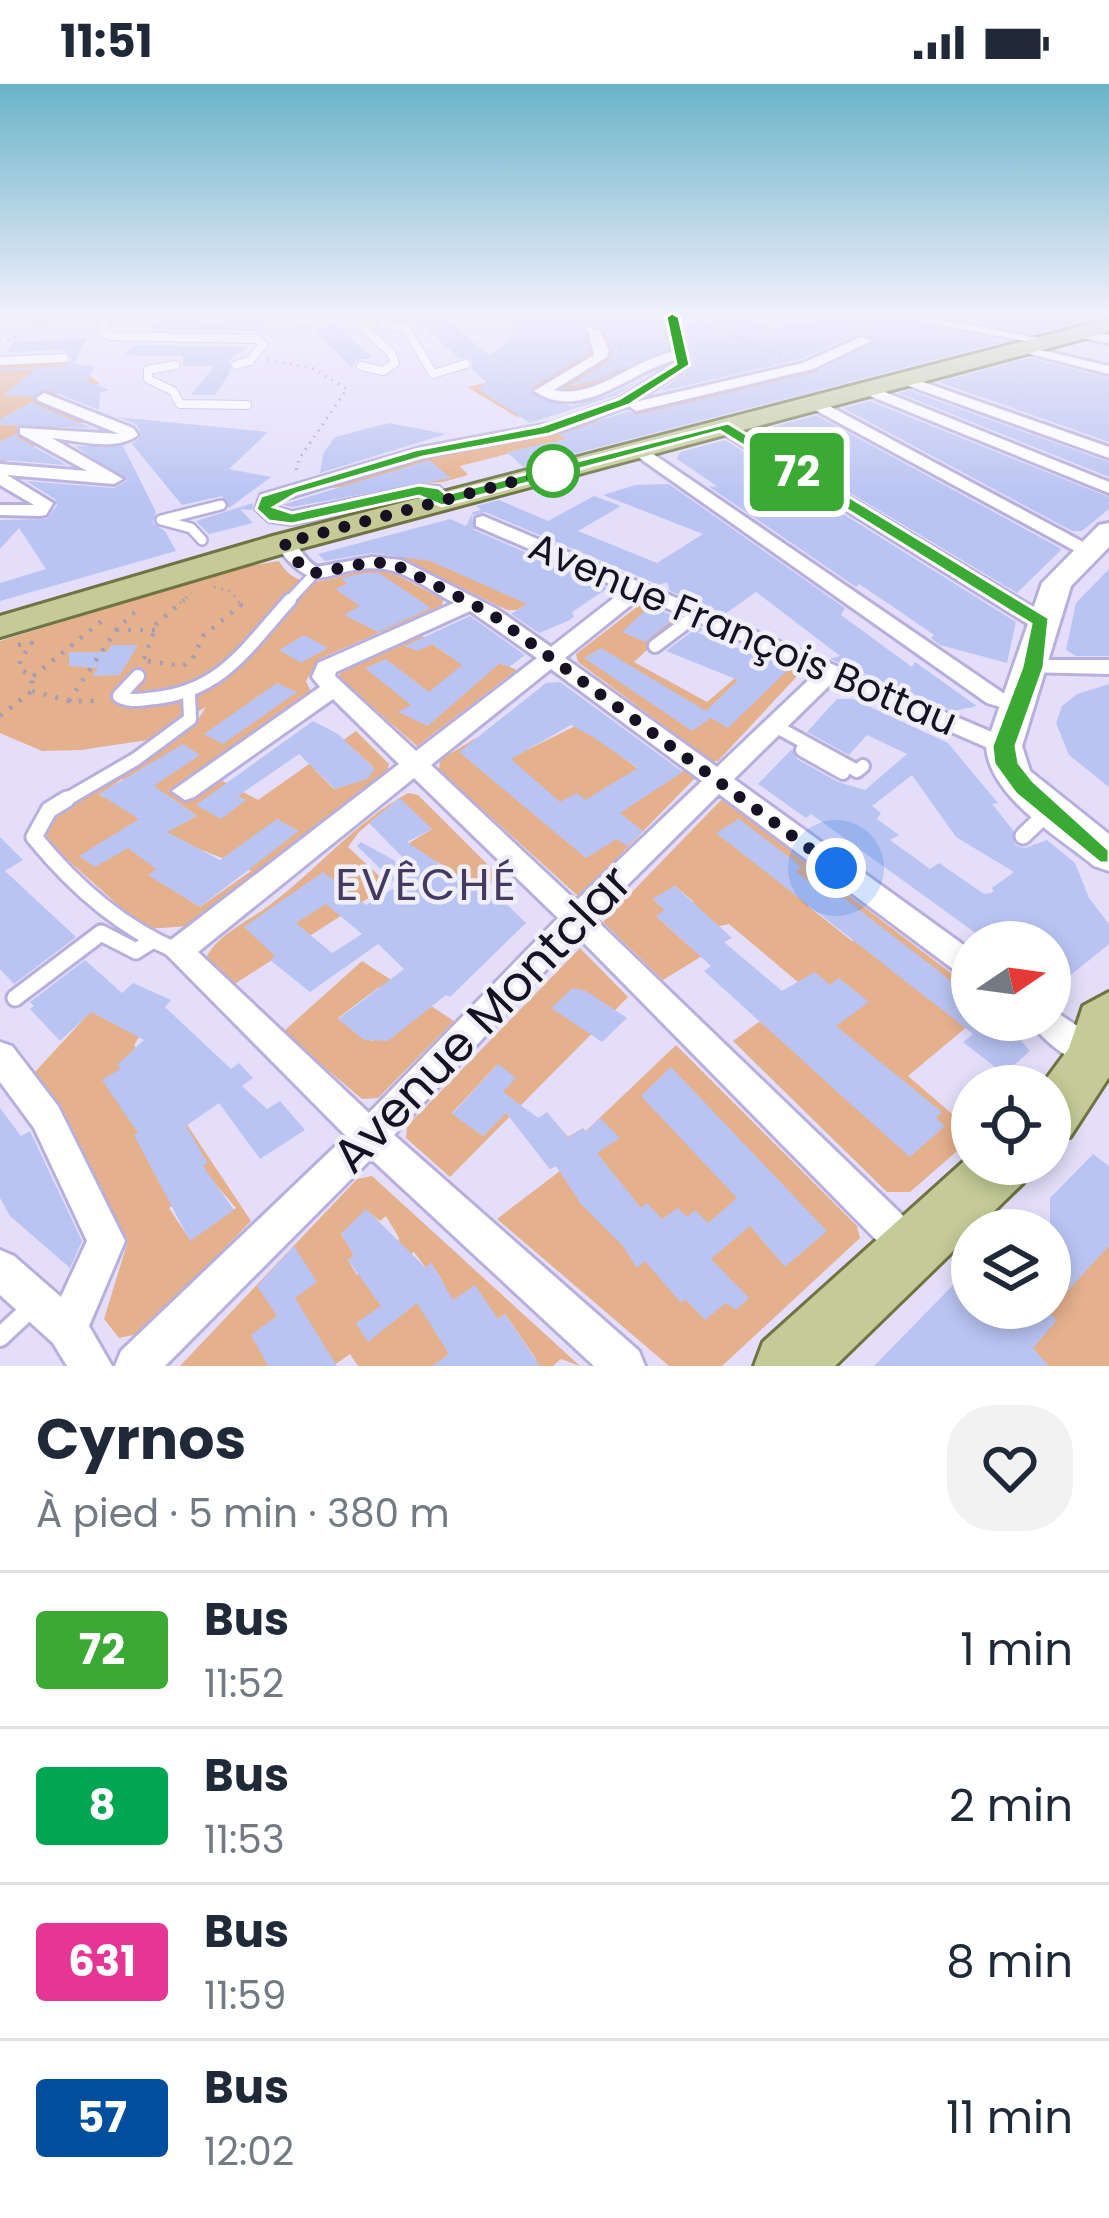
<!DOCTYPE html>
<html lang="fr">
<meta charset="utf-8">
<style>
body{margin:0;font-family:Poppins,sans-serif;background:#f2f2f3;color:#1f2937;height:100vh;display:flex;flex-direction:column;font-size:45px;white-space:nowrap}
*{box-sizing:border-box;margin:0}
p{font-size:39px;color:#747a83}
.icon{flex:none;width:66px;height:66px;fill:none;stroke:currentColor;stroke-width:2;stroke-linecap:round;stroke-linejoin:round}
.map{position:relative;height:1282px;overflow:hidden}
.side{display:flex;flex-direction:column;background:#fff;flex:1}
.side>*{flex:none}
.badge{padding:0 24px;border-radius:9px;font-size:42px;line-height:78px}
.needle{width:78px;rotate:77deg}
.fabs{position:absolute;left:951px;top:837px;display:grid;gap:24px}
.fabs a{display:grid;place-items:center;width:120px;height:120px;border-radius:50%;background:#fff;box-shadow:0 6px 18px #0003;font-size:60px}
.you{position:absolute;width:60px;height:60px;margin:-30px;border:9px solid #fff;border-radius:50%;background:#1a73e8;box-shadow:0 0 0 18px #1a73e833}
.map>.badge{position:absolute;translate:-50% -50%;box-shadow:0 0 0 6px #fff}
.round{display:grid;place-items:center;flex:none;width:126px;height:126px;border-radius:48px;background:#f2f2f3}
.summary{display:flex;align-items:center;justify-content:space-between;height:204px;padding:0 36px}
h1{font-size:57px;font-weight:700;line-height:90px}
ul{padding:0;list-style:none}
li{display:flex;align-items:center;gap:36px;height:156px;padding:0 36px;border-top:3px solid #e0e1e3}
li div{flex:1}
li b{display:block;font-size:45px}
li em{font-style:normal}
li .badge{min-width:132px;font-weight:700;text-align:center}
.status{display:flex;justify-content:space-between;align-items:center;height:84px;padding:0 60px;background:#fff;direction:ltr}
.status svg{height:33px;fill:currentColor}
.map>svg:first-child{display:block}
</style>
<div class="status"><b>11:51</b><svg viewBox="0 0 49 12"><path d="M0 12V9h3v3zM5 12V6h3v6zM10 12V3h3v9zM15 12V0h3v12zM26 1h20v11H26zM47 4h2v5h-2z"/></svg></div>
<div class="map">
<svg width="1109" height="1282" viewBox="0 0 1109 1282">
<rect width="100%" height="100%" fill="#e4defb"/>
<!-- green -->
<path fill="#e5b08c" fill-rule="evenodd" d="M538,233H668L674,268C632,273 599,306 557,312L549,305L594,283L607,271L602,242H587L582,250H591L593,274L536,305L555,320L517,333L467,303L534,288L532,242Z
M72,278L100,300L36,315L90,336C63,348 41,339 15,350L39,360L0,380V280Z
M813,284L824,289L460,382L468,391L443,398L329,404L433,369L532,353Z
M457,438L572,494L517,526H507L393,470Z
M279,477C302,516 338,488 373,486C394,485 424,507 443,515L442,521L319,575L306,597L311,608L168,707L186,718L221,696L258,716L356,647L389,680L387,688L191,842L145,845L41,752L46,738L197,637L206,623L147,656L81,666L42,667L0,649V557L242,483ZM356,667L372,682L366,695L334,705L315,686ZM122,695L173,715L197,732L168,747L100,711ZM189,761L247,784L251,787L200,823L149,791Z
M642,519L679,536L634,578L707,618L762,571L800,589L718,677H712L578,578L576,570Z
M422,552L449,572L463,564L517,586L417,662L338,593L342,587Z
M579,640L637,684L684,687L696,693L579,813L439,686L440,676L476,654L517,671Z
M408,709L418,711L499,792L482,808L438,778L420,776L406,761L432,745L397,716L359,748L348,763L389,801L233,901L205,879C209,855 248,837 267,823C315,788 355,738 408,709Z
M722,715L972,905L975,936L908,992L972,1047V1054L910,1108H887L733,957L805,904L729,840L716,843L689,822L694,818L675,802L653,815L665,826L657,833L690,863L728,856L663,896L603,838ZM832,806L877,841L852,857L808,822Z
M580,864L628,913L450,1093L406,1054L407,1042ZM496,982L515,993L503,1008L516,1018L483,1052L452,1029Z
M362,877L454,937L378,1014L362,1015L283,948ZM379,903L403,921L384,952L372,957L338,934Z
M92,926L139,953L134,961L251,1137L142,1249L119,1254L104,1235L127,1160L35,988ZM211,1095L236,1124L190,1156L169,1124Z
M676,961L857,1142L860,1154L722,1282H669L497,1135L560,1087L556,1082L550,1085L520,1046L547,1029L568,1053L583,1044L586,1047Z
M372,1092L580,1282L561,1275L553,1282H528L536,1275L505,1230L446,1272L452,1282H358L350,1270L333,1282H180L357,1095ZM366,1126L380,1137L386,1132L399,1154L396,1168L357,1191L348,1176L354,1171L341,1150ZM414,1168L426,1184L431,1179L443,1198L407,1222L367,1200Z
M1109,1156V1282H998L1035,1240L1039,1242Z"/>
<!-- building -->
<path fill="#bac4f2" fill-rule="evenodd" d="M413,233H442L489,271L509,257L517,233L582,238L580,233H661L668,265L597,296L568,303L609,277L613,267L603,244L585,239L589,269L532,303V311L571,322L607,312L644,294L617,311L530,339L479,306L486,298L472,285V275L459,274Z
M743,233L770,245L833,233H894L1004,258L523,383L507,368L567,355L559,351L628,327L637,331L814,289L877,257L874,252L859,249L802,275L658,308L694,283L685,239Z
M954,233H1076V239L1036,249Z
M158,235L214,237L265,235L257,247L149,245Z
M337,241L371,272L368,275H357L352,284L312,245Z
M87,254L74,280L95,282L87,297L109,306L100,309L99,326L46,305L32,313L3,311L36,285L0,287V285L64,282L72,275L65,266L7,268L14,258Z
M134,261L247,263L229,276L231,287L215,311H191L214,282H183V272L124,271Z
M1029,274L1109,294V358L938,298Z
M908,306L1109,378V393L899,309Z
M33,317L37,321L92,344L0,341V335Z
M870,317L1109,413V425L1082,447H1072L843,324Z
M816,331L1060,464L1061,466L1017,509L750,349Z
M118,333L268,348L229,385L271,393L229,424L222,412L182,421L132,360L142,352L137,341Z
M389,339L446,350L320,389L323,370L335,353Z
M16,350L18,354L67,381L0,376V357Z
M725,356L1016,538L1007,579L940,561L931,554L934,551L892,522L859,500L856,503L708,402L718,403L677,375L680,368Z
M75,362H123L156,428L153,439L165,447L176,467L0,517V499L46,485L19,444L0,465V436L47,435L57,421L55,415L26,397L114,404L127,397Z
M429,376L451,394L292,423L282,421Z
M669,400L845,524L841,531L912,583L915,578L977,622L953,627L830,575L840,572L756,508L725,530L670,507L667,498L659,501L485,428L472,431L474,446L608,504L572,528L574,533L568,537L539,549L511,530L527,520L430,477L372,469L325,477L318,470L450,435L466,442L473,428L481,426L476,422L499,416L548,437L594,412L621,422L578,447L657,479L703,450L603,411L635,401Z
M253,419L252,426L240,425L253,439L209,450L196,437Z
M1109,485V572H1076L1066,566L1076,519Z
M365,489H379L431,524L378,548L344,531L360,522L335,505L347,500L341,494Z
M650,522L676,533L645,558L622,548Z
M470,532L525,571L509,583L500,579L428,642L398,628L411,621L365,584L386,575L429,608L462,581L433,560L417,567L405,562Z
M698,543L703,545L698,549L790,584L728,644L711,634L692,647L584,574L601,564L706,627L738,596L666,567Z
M304,551L328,564L301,579L279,566Z
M112,561H138L120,591L92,592L98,584L69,582V568H107Z
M560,598L683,688L620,729L643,747L627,762L617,755L586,774L459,668L546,599ZM571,641L593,653L638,684L585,716L577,709L560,718L511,675Z
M277,599L297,608L223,660L204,650Z
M1109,600V703L1069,671L1056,639L1062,622L1077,610Z
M837,615H853L948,659L998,719L992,720L1013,746L1015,761L1025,764L1047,756L1075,779L1089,814L1109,840V860L1050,908V858H988L811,730L806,734L758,700L792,665L797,675L838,698L865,706L907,670L867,651L849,671L807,648ZM912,691L956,753L1014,788L992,804L994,808L984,810L939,779L930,785L890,756L899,751L877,735L881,729L872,722Z
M313,637L338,650L375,685L367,695L335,705L299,670L238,712L246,716L221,735L196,721Z
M183,660L200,671L154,702L197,732L167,748L220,776L277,735L299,747L200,823L148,791L156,785L128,764L95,783L79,772L139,735L99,710Z
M400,714L432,745L407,758L493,815L497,811L526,839L450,913L446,911L388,957L364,956L338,935L404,885L378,860L310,908L270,876L275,872L244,843L323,788L366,821L398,802L357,762L361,758L419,790L369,739ZM326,820L362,850L332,869L296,839Z
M739,735L793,776L801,784L795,787L824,810L832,805L940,888L972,916V936L1008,942L1030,967L1004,990L963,958L973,950L716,749Z
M0,753L23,776L5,787L76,853L14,900L0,885Z
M675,802L732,854L724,858L782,907L815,888L830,901L839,894L869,918L836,942L942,1028L936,1034L945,1042L910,1073L844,1014L704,887L711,882L656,832L665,826L652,815Z
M85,876L122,909L133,899L171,916L165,923L231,985L239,979L253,994L242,1002L267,1025L280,1017L305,1046L260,1075L219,1019L186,1042L208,1079L203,1082L234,1126L190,1157L134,1051L138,1049L102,996L120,985L117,981L144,956L91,928L60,957L30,925L34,922L30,918Z
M573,904L586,907L627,934L602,958L551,924Z
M498,980L516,994L503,1008L538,1034L547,1028L568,1054L583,1044L586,1048L600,1034L620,1054L597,1069L641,1124L647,1119L662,1135L678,1124L687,1133L695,1126L708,1139L737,1114L641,1012L671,983L827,1147L785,1183L750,1142L711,1175L749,1214L736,1226L726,1219L705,1236L685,1215L681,1219L645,1177L637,1184L622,1161L581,1120L556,1082L550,1085L506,1029L483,1052L452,1030Z
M0,1024L21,1052L30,1047L82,1157L70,1184L10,1132L0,1114Z
M1093,1070L1109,1082V1162L1050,1226V1114Z
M366,1125L426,1184L431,1178L453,1216L475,1201L498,1235L505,1230L540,1282H432L449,1270L417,1219L368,1258L356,1239L381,1222L348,1176L354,1171L341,1150Z
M294,1162L317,1198L295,1214L337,1282H268L251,1251L277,1232L257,1202Z
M957,1197L972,1210V1224H1044L1057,1236L1033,1264L1049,1282H874Z"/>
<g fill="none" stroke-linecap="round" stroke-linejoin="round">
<defs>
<path id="lane-far4" d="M106,233L102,248L111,252L257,255L263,260L250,277L236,281
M291,233L298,237L330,233
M352,233L391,269L395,279L383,287L361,282
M379,233L383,240L406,244L433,290L466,280
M0,277L64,274
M175,281L148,286V295L173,307L180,320L247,321"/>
<path id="lane-far3" d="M202,456L191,444L161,436L221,421
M287,519L315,489"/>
<path id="lane-far2" d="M655,562L695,532
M138,592L119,612C131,619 142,615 156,614C223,606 247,563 290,516
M775,642L857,687L863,682
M802,666L843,689
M62,718L136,675L190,635L189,610"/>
<path id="lane-far1" d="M67,715L49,726L34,753C73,801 120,843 177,867
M1023,752L1046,730
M15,914L101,849L136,867L150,858"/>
<path id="lane" d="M0,1253L32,1223"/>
<path id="street" d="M17,233H53L47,237Z
M666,233H679L690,281L635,318L803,279L861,253L873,256L813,285L636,327L629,322L563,346L423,373L275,418L274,423L292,428L419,402L439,403L451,416L448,420H436L428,412H419L292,440L269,437L256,425L261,411L420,364L553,339L619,315L675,279V276C629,288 582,339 534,307L594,271L587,243L599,246L609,266L607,273L554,306C595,316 633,275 673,268Z
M898,233H929L1053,257L1046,261Z
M1076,245L1109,251V259L1071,252V246Z
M1019,261L1109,282V290L1019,267Z
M903,291L1109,363V374L898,298L896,295Z
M860,302H870L1109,398V409L860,308Z
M44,309L133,344L138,351C115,368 80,357 52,354L123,395L114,400L7,391L53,419L46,431L40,432L0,431V421H34L0,401V380L87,387L20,350V344L119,350L39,317L36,314Z
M808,316H818L1096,465L1086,471L1079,469L808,322Z
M722,337L1049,533L1052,538L1041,544L1033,543L716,345V339Z
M637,359L1003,609L1028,617L1032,622L1020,629L987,619L631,368L629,364Z
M483,432L1013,657L1016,662L1013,667H995L834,597L734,695L972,867V895L961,891L719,710L594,834L923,1151L929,1164L923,1177L910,1183L897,1177L577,852L394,1051L639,1267L645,1282H594L371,1075L165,1282H115L121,1267L346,1052L163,867L167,859L399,680L333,615L194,713L185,716L172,707L320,603L312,593L318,579L454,519C433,508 407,488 384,485C327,478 320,522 274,459L284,453C299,457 303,476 317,483L372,473L401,476L497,525L551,563L624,506L476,442V434ZM641,513L816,589L717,683L565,574ZM470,527L537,574L416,667L335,592L336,588ZM551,585L702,697L576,817L431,681ZM414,694L558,834L369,1029L198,868Z
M1033,576H1109V590L1025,588L1022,583Z
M1050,924L1106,961L1109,968L1106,981C1082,989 1041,957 1030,936H1050Z
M0,958L12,962L58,1022L125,1157L89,1242L112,1282H67L53,1259L0,1211V1166L14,1172L61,1213L87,1157L34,1044L0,998Z"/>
<path id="secondary" d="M1109,439V463L1071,502L1022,662L1030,687L1109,750V787L1094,782C1057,751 990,714 986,662L1042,499L1099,441Z"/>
<path id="primary" d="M1109,235V248L295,466L0,553V532L273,452Z
M1109,908V993L1070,1053L1050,1060V1002H1041L1069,964L1083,922Z
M972,1070V1080H1031L1023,1099L835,1282H754L763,1258Z"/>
</defs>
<!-- lane-far4 casing -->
<use href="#lane-far4" stroke="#b9afdc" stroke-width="10"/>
<!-- lane-far3 casing -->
<use href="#lane-far3" stroke="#b9afdc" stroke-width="14"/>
<!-- lane-far2 casing -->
<use href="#lane-far2" stroke="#b9afdc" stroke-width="18"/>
<!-- lane-far1 casing -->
<use href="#lane-far1" stroke="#b9afdc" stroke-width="21"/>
<!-- lane casing -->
<use href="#lane" stroke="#b9afdc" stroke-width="24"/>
<!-- street casing -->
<use href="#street" stroke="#b9afdc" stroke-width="6"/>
<!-- secondary casing -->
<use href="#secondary" stroke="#b9afdc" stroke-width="6"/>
<!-- primary casing -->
<use href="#primary" stroke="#6e7442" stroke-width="6"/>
<!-- path-far1 -->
<path stroke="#a39db6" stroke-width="3" stroke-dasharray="1.5 6" stroke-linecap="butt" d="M689,234L785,273
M0,257L41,249
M619,264H644
M268,276L312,284L347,305L299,375L295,391
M214,503L230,507L240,519
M180,519L192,509"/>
<!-- path -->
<path stroke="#a39db6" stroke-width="4.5" stroke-dasharray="3 9" stroke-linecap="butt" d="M116,546H156
M18,561L32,559L20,576V585L32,593L103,536
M144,575L157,539L184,516
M148,577L183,582L192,576L203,552L241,521L237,516
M32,607L69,617H103
M69,617L116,546L140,523
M0,632L32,607V593"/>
<!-- lane-far4 -->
<use href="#lane-far4" stroke="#fff" stroke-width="8"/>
<!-- lane-far3 -->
<use href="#lane-far3" stroke="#fff" stroke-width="9"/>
<!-- lane-far2 -->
<use href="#lane-far2" stroke="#fff" stroke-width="12"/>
<!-- lane-far1 -->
<use href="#lane-far1" stroke="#fff" stroke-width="15"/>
<!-- lane -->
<use href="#lane" stroke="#fff" stroke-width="18"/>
<!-- street -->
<use href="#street" fill="#fff" fill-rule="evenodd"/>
<!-- secondary -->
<use href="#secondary" fill="#fff" fill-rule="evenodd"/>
<!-- primary -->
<use href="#primary" fill="#c4cb97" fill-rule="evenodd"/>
</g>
<!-- sky -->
<linearGradient id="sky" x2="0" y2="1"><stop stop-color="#69b3c8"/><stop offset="0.56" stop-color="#f3f0fd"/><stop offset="1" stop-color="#f3f0fd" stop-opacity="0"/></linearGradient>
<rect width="1109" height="413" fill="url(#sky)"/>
<!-- line -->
<path fill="#3aaa35" stroke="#fff" stroke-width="3" d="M672,229L679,233L690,281L629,321L549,350L423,373L296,410L274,423L292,429L419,401L439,404L446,410L728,339L1049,534L1044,583L1016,662L1019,679L1033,697L1109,766V779H1100L1015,709L994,680L992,662L1022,583L1031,540L720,347L442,422L419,412L292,440L269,437L256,425L261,412L415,366L541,342L619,315L676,280L666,233Z"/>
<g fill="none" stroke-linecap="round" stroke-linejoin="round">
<!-- walk -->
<path stroke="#171223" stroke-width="12" stroke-dasharray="0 21.6" d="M553,387L284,459L302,483L315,489L372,478L394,480L490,529L836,784"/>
</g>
<!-- markers -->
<circle fill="#fff" stroke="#3aaa35" stroke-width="6" cx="553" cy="387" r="24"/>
<g text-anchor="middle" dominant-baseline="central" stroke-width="9" stroke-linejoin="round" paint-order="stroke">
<!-- street labels -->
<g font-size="39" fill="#171223" stroke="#f0eff8">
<text transform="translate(743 550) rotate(23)">Avenue François Bottau</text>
</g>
<!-- quarter labels -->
<g font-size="45" letter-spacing="3" fill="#443a60" stroke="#f0eff8">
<text x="427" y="800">EVÊCHÉ</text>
</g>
<!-- near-street labels -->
<g font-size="48" fill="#171223" stroke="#f0eff8">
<text transform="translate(482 935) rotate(-46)">Avenue Montclar</text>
</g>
</g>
</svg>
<div class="fabs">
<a><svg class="needle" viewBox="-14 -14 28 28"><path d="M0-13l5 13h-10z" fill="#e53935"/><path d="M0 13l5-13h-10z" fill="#747a83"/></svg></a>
<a><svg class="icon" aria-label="locate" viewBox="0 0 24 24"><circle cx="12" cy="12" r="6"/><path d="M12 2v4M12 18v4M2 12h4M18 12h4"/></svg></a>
<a><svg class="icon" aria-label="layers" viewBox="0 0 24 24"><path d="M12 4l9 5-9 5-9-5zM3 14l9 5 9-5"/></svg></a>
</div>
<div class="you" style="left:836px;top:784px"></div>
<b class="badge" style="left:797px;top:388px;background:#3aaa35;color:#fff">72</b>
</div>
<section class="side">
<div class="summary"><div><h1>Cyrnos</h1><p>À pied · 5 min · 380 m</p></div><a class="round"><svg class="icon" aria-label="heart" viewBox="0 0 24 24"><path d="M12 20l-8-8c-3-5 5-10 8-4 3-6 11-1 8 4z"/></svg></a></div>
<ul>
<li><span class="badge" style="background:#3aaa35;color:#fff">72</span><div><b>Bus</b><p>11:52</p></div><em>1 min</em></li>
<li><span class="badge" style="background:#00a651;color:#fff">8</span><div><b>Bus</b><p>11:53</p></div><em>2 min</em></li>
<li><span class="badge" style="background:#e63695;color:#fff">631</span><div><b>Bus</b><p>11:59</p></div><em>8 min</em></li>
<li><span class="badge" style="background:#004f9e;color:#fff">57</span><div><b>Bus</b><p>12:02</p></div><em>11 min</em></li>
</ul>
</section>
